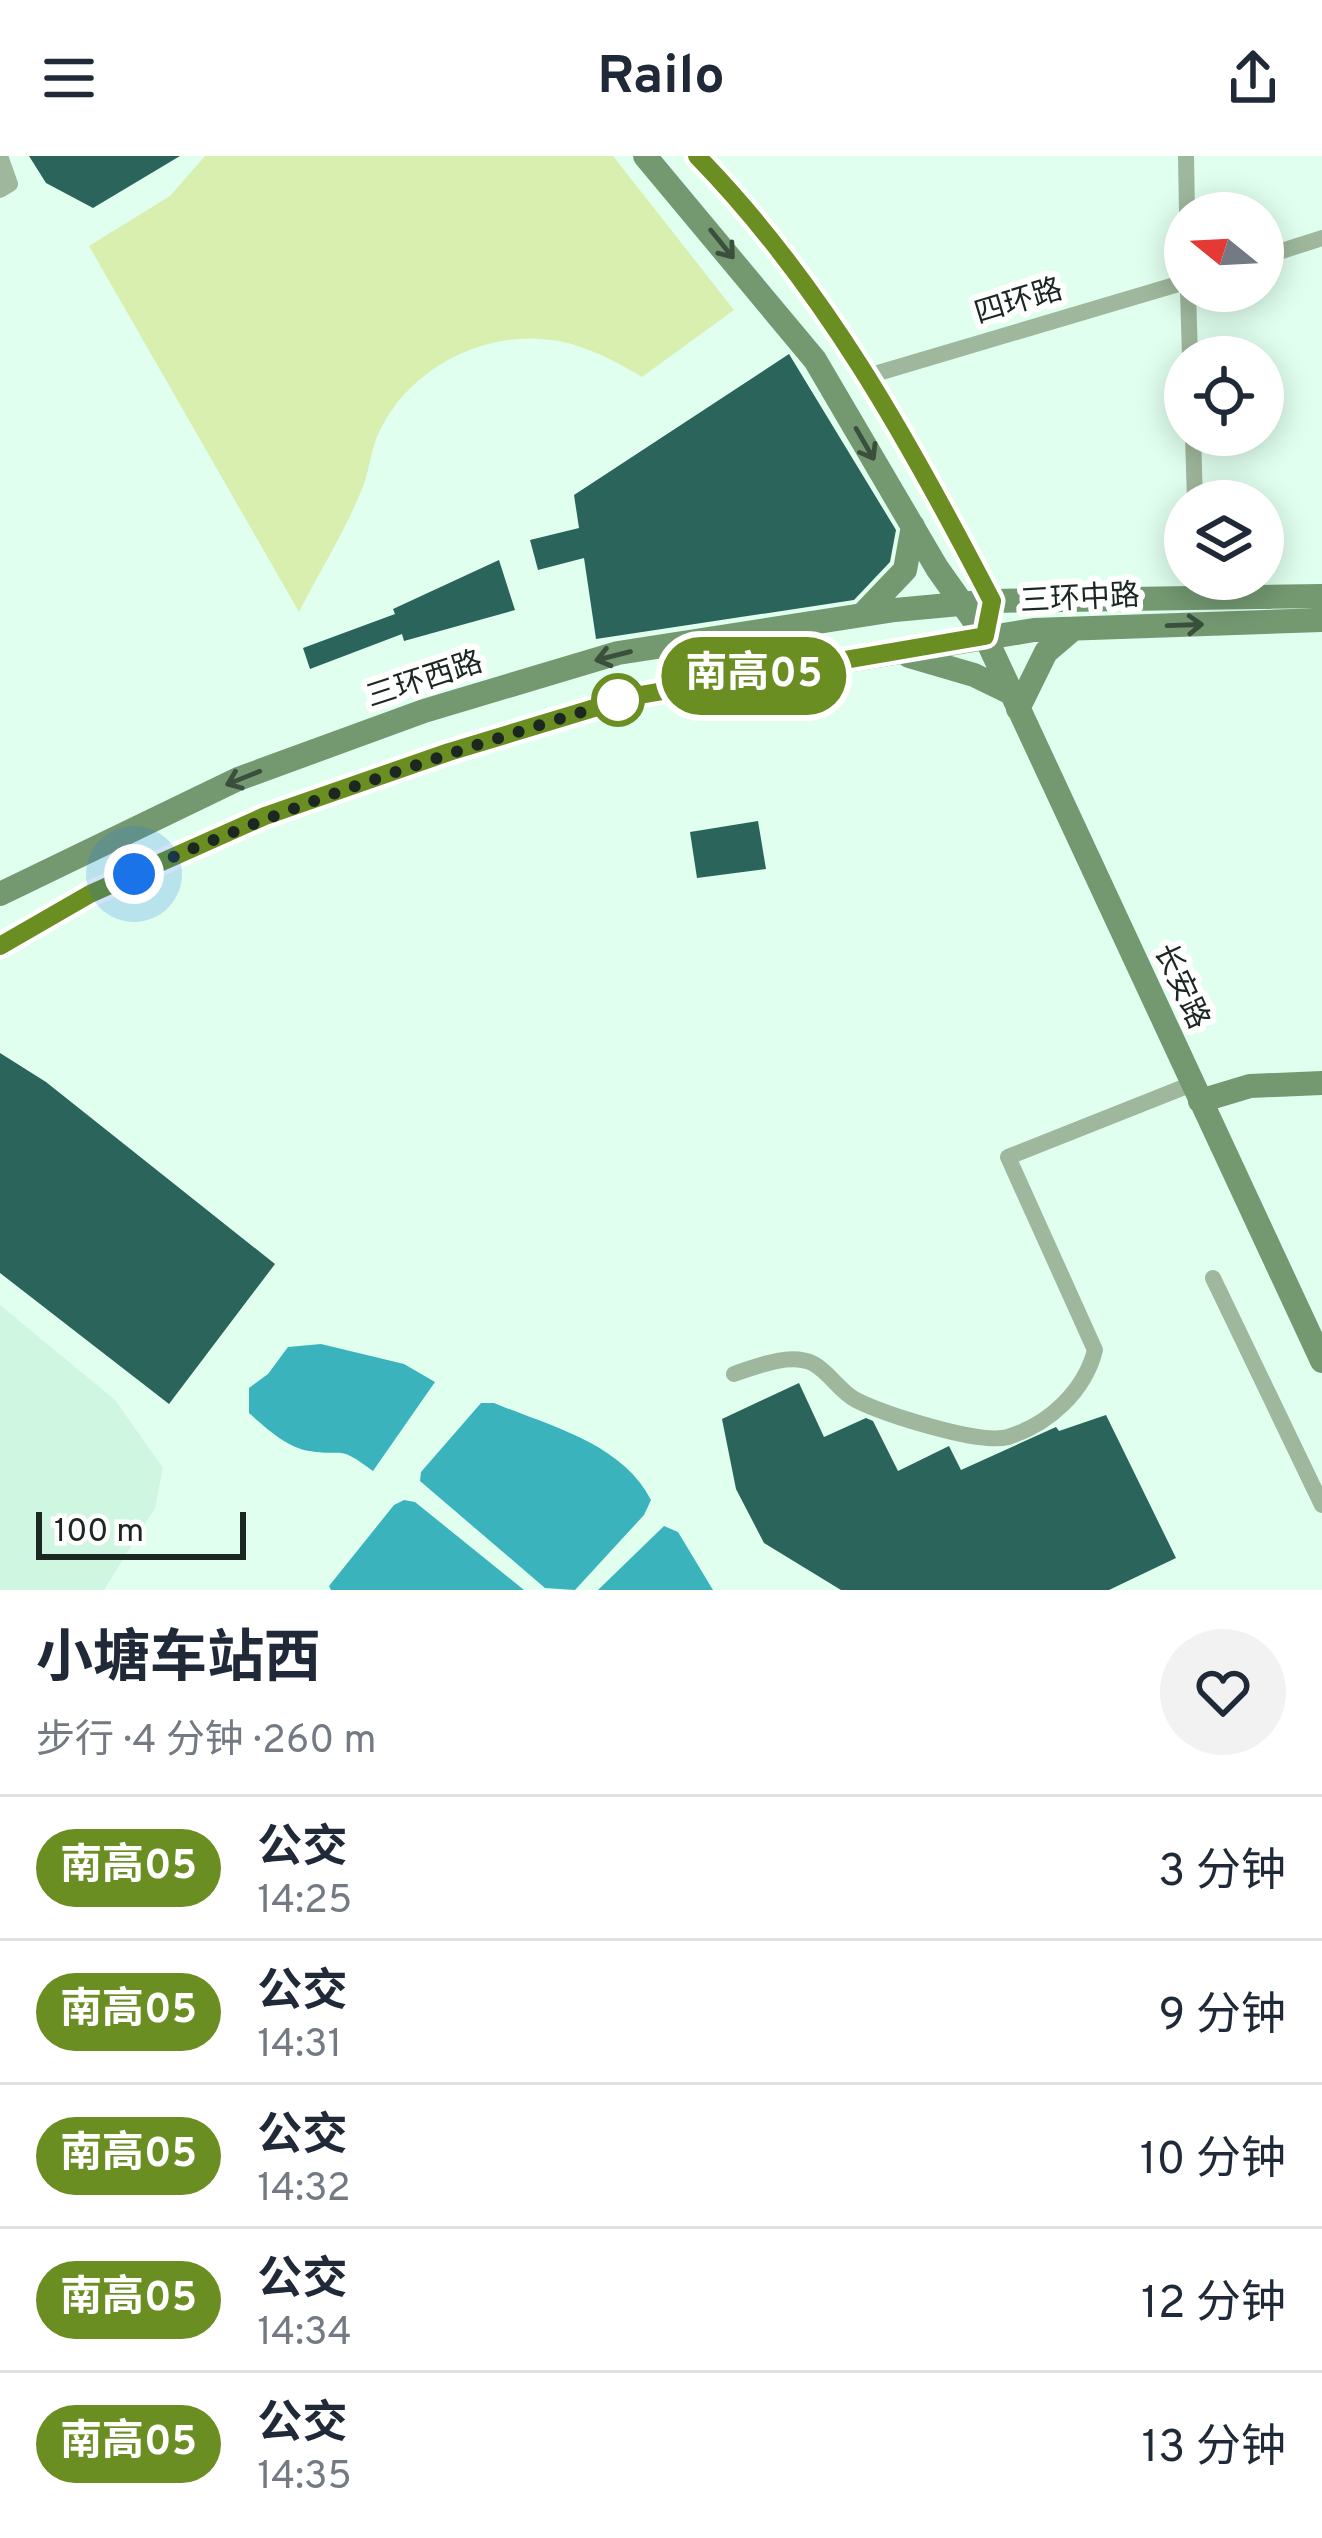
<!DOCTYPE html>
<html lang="zh">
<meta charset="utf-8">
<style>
body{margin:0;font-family:Overpass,"Noto Sans SC",sans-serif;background:#f2f2f3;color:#1f2937;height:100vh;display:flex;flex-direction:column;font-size:45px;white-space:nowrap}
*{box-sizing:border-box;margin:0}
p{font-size:39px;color:#747a83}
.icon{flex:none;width:66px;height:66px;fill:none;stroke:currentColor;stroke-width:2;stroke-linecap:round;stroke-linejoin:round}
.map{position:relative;height:1434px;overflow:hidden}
.drawer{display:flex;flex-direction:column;background:#fff;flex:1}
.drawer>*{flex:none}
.badge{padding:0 24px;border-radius:39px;font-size:42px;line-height:78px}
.needle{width:78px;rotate:288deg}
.fabs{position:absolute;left:1164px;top:36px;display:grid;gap:24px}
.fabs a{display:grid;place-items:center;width:120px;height:120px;border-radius:50%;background:#fff;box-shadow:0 6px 30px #0003;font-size:60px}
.scale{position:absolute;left:36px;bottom:30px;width:210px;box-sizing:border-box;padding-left:12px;border:6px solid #1c2721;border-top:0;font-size:33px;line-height:42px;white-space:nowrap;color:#1c2721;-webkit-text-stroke:9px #fff;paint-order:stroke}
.you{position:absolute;width:60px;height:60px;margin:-30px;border:9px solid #fff;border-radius:50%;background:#1a73e8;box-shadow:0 0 0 18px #1a73e833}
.map>.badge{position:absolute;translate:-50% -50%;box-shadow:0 0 0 6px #fff}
.round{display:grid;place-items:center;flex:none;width:126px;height:126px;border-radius:63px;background:#f2f2f3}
.summary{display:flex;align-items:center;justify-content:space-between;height:204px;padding:0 36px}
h1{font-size:57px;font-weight:700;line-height:90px}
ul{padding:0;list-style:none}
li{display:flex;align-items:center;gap:36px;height:144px;padding:0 36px;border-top:3px solid #e0e1e3}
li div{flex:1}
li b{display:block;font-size:45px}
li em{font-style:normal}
li .badge{min-width:132px;font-weight:700;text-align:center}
header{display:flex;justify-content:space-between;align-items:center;height:156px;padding:0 36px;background:#fff;font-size:54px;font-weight:700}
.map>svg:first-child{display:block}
</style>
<header><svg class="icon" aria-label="menu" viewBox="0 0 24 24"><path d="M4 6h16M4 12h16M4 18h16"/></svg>Railo<svg class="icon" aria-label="share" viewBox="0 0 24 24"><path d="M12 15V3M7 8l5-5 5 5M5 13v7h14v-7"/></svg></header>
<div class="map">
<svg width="1322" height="1434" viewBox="0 0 1322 1434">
<rect width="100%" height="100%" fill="#e0ffef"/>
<!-- built -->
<path fill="#cff6e1" d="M0,1149L115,1244L163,1312L155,1352L104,1434H0Z"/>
<!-- green -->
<path fill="#d9efaf" d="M205,0H613L734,154L642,221C616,206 588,190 558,185C489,172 413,209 381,272C371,290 370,314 362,333C345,375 320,415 299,456L89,90L170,40Z"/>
<!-- water -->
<path fill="#3bb3bc" d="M321,1188L404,1208L435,1226L373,1315C336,1288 347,1301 309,1295C286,1291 266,1272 249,1257V1232L268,1218L288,1191Z
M481,1247H494C549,1270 622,1287 651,1344L644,1359L575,1434L545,1432L420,1325L421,1316Z
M404,1344L415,1346L524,1434H331L329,1430L394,1349Z
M664,1370L678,1376L713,1434H598Z"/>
<!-- building -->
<path fill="#2a645b" d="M29,0H180L93,52L46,27Z
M789,198L896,374L890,406L854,444L596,483L584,402L538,414L530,384L579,372L574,339Z
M499,404L515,454L404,485L402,478L310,513L303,492L395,458L393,453Z
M758,665L766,713L697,722L690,676Z
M0,897L46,926L275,1108L169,1248L0,1117Z
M799,1227L824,1281L866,1262L873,1265L898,1315L949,1290L961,1314L1056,1271L1059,1275L1106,1259L1176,1402L1109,1434H841L764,1387L736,1333L722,1263Z"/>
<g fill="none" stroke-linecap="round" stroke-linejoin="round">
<!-- street -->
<path stroke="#9fb89d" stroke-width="16" d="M1186,0L1187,57
M0,34L10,28L0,0
M1263,101L1322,82
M1188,135L1190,201
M868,220L1185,126
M1193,279L1195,345
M1213,1122L1322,1349
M734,1218C757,1210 791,1196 814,1208C830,1217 840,1236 856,1244C884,1258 979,1289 1008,1281C1050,1268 1085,1234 1095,1194L1008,1001L1192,928"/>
<!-- secondary -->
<path stroke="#749971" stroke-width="24" d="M645,0L815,204L937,412L985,480L1322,1205
M697,0C823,129 910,285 992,445
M863,458L905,414L913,370
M909,500L974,519L1011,537
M1018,553L1046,496L1073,473
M0,738L238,623L424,555L618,497L895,454L992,445L1322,440
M0,790L90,738L265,660L449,596L634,540L1034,474L1322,464
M1200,945L1250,930L1322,927"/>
</g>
<!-- one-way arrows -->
<defs><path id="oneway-shaft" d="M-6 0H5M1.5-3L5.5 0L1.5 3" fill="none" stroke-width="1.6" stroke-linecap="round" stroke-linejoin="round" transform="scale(3)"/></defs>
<g stroke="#3b4f3d">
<use href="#oneway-shaft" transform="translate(722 88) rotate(51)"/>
<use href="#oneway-shaft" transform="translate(865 288) rotate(60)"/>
<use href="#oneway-shaft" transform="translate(1185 469) rotate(-2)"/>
<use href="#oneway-shaft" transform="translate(613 500) rotate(166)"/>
<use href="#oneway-shaft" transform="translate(243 622) rotate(158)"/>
</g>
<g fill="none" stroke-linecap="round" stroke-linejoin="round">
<defs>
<path id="line" d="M0,790L90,738L265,660L449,596L634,540L985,480L992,445C909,285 823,129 697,0"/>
</defs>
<!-- line casing -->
<use href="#line" stroke="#fff" stroke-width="27"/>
<!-- line -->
<use href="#line" stroke="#6b8e23" stroke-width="18"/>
<!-- walk -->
<path stroke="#1c2721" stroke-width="12" stroke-dasharray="0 21.6" d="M134,718C300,644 460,593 634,540L618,544"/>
</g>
<!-- markers -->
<circle fill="#fff" stroke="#6b8e23" stroke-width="6" cx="618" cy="544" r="24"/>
<g text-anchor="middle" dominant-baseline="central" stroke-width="12" stroke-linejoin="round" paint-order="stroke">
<!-- street labels -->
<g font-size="30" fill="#1c2721" stroke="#fff">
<text transform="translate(1019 147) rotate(-17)">四环路</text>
<text transform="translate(1080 444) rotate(-3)">三环中路</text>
<text transform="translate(425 525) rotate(-18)">三环西路</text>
<text transform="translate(1180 831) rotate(65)">长安路</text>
</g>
</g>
</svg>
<div class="fabs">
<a><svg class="needle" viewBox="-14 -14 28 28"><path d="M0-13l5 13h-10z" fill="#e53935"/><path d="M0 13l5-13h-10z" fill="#747a83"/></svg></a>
<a><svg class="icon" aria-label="locate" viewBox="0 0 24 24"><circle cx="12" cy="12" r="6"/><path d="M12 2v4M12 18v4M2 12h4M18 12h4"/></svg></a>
<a><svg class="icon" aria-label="layers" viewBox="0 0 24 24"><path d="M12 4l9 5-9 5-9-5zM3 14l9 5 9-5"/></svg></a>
</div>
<div class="scale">100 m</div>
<div class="you" style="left:134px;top:718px"></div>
<b class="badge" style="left:754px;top:520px;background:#6b8e23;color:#fff">南高05</b>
</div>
<section class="drawer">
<div class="summary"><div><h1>小塘车站西</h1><p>步行 · 4 分钟 · 260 m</p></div><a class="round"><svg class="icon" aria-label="heart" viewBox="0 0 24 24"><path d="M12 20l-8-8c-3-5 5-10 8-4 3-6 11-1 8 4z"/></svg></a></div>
<ul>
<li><span class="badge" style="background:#6b8e23;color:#fff">南高05</span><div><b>公交</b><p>14:25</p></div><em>3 分钟</em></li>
<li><span class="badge" style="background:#6b8e23;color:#fff">南高05</span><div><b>公交</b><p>14:31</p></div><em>9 分钟</em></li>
<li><span class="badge" style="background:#6b8e23;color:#fff">南高05</span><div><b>公交</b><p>14:32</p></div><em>10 分钟</em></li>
<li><span class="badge" style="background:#6b8e23;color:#fff">南高05</span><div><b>公交</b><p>14:34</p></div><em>12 分钟</em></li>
<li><span class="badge" style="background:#6b8e23;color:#fff">南高05</span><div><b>公交</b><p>14:35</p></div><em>13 分钟</em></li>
</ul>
</section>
